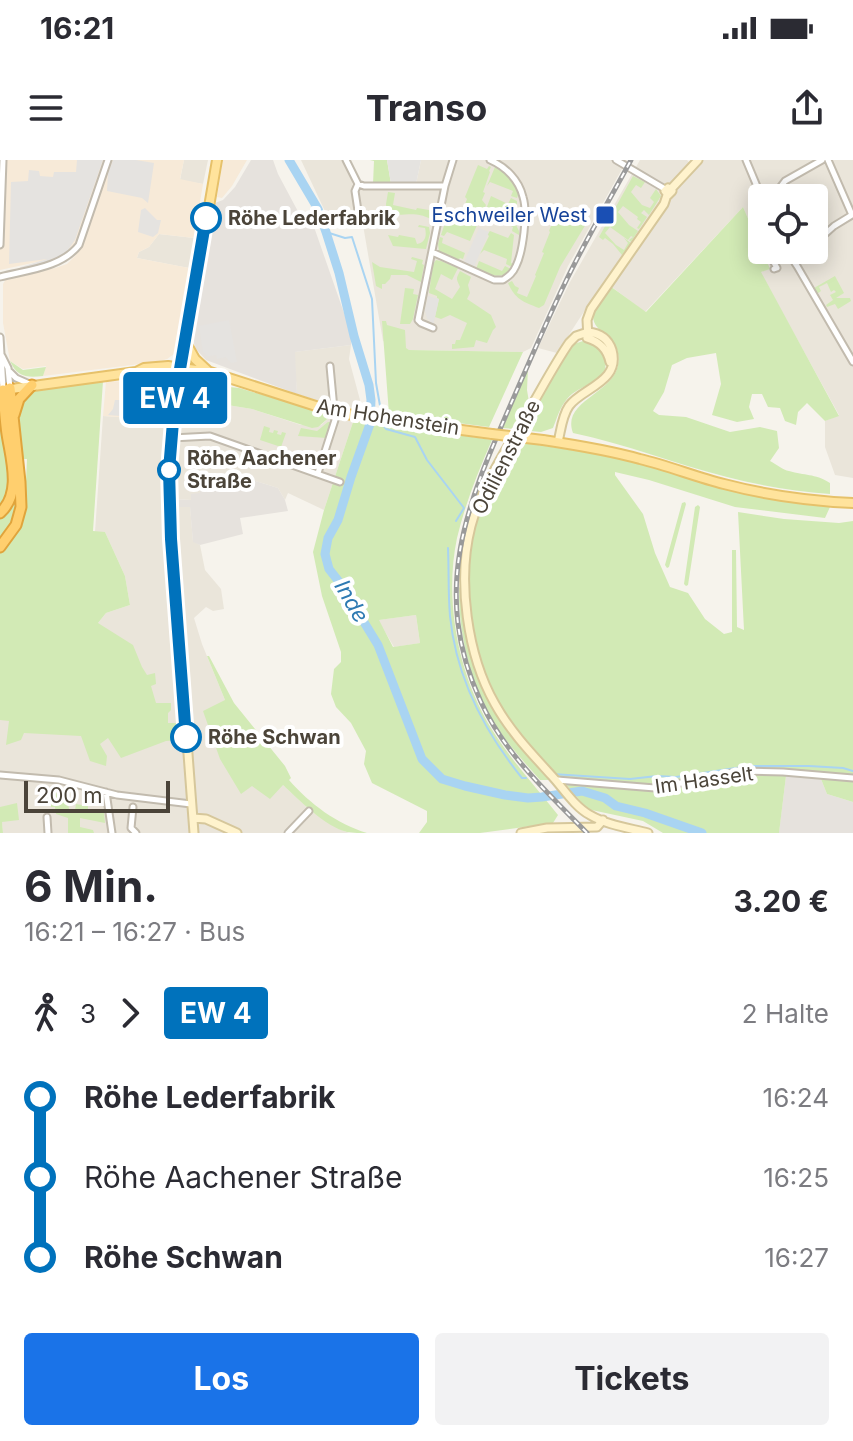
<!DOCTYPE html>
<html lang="de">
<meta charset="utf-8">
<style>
body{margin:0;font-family:Inter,sans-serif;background:#f2f2f3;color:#2b2b33;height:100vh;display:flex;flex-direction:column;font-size:30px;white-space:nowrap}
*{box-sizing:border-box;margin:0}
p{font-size:26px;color:#7c7c81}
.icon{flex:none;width:44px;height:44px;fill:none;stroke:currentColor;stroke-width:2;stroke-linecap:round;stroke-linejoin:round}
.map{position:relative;height:673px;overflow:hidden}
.drawer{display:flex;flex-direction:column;background:#fff;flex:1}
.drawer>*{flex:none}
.badge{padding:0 16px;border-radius:6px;font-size:28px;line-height:52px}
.buttons{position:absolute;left:748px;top:24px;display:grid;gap:16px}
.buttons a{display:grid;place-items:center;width:80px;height:80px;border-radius:8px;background:#fff;box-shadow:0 4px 20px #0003;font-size:40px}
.scale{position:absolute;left:24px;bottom:20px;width:146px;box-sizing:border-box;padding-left:8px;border:4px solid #4b4439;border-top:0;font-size:22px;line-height:28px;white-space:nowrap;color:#4b4439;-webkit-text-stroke:6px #fff;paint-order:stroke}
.map>.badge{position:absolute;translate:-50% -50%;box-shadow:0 0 0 4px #fff}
.legs{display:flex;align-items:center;gap:12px;height:88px;padding:0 24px;font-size:26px}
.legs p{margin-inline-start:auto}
.headline{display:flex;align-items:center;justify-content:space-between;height:136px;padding:0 24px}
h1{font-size:44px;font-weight:700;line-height:60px}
.primary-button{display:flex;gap:16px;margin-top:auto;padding:16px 24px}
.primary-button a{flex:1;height:92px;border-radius:8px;background:#1a73e8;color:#fff;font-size:32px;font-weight:700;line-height:92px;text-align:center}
.primary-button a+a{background:#f2f2f3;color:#2b2b33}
ul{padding:0 24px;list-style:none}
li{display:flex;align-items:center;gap:28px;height:80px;font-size:30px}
li i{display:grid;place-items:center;width:12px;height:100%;margin:0 10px;background:currentColor}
li i::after{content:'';width:20px;height:20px;margin:-10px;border:6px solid;border-radius:50%;background:#fff}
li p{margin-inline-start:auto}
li:first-child i{background:linear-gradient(#0000 50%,currentColor 0)}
li:last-child i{background:linear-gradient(currentColor 50%,#0000 0)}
.status{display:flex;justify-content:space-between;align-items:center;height:56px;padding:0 40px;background:#fff;direction:ltr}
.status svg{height:22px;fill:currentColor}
header{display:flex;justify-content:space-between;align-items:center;height:104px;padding:0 24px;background:#fff;font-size:36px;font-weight:700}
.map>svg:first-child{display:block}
</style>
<div class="status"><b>16:21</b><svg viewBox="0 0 49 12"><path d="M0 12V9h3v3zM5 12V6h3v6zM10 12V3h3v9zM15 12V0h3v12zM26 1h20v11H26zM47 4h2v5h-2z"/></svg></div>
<header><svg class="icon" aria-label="menu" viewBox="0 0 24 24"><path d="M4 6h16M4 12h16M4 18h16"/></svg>Transo<svg class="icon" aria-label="share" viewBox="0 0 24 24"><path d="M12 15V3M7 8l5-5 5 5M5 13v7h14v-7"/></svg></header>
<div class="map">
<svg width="853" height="673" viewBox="0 0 853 673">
<rect width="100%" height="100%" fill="#f6f3ec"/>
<!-- residential -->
<path fill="#eae5da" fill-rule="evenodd" d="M184,0H208L203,24L180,20Z
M301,0H350L353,30L415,29L421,0H627L568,106L531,188L523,192L409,190L383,181L363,65H336L330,62Z
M640,0H687L695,9L703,0H853V318L835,315L825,287V261L839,255L760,112L769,109L743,47L645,152L604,121L557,193L538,188L570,122ZM762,38H814V90H762Z
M159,74L194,78L189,108L137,98L139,92L149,87Z
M351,185L349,199L360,240L357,250L332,245L297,234L294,192Z
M194,237L203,241L252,249L301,265H321L332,255L354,259L324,350L288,333L285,340L278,328L240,316L201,315L200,333L192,340L172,339L174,288L182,238L192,240Z
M103,256L166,260L165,339L190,673H3L2,663H0V518L98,463L106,453L130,445L125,416L105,372H95Z
M190,346L193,381L200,385L205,410L221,429L224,449L213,451L206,447L194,458L202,484L225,540L252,625H283L310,650L339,669L349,673H198L172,347Z
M416,455L420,483L394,487L378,460Z"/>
<!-- commercial -->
<path fill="#f7ead8" d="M0,0H184L180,19L203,24L194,78L159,74L149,87L139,92L137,98L189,108L174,194L167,199L156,202L43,216L46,206L23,209L10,201L3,163V124L6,119L55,108L67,104L75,96L82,87L99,37L93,36L75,83L68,91L60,97L0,110Z
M223,0H247L232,26L222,38L217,37Z
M106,221L136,222L157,225L165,231L168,238L166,260L103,256Z"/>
<!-- industrial -->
<path fill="#e6e2dd" d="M251,0H273L278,14L302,59L313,64L351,173V185L295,192L297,234L206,200L196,189L193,181L215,43L223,40L235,27Z
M201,314L240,316L278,328L285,340L288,351L240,358L243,374L200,385L193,382L190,347H172V339L191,340V334L200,333Z
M786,616L821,619L827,634L853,642V673H774L779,672Z"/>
<!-- green -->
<path fill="#d2eab5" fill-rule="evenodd" d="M370,0H387L391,24H373L374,1Z
M478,5L487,9L489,6L491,7L489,11L490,12L483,32L485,33L482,40L486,45L470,81L447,72L444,76L441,75L447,57L445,56L446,49L449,50L447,56L459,60L467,39L465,37Z
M495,7C506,13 514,21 519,33L517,38L511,36L513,31L490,22L487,26Z
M633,16L645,22L641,28L636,25L631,32L642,45L650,48L654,42L650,38L656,29L661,36L649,55L644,50L641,53L647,57L639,69L637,68L641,62L637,59L638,57L623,46L618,52L629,65L638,71L631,82L629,80L633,77L631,76L628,80L610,67L605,73L616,85L624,90L628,83L624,78L631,83L622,95L613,84L605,78L603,80L599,77Z
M388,32L395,33L393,45L416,50L417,48L429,50L432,56L434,57L433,65H431V59C413,50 406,57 387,54L386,44Z
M491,36L508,44L511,38L517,41L516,65L519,71V75L512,71L513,67L490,57L487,62L482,60Z
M550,45L571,54L573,50L589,59L560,107L544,145L539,148C523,142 515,139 508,123L512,121L515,126L519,128L517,133L527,137L536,116L535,115L544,93L542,92L550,72L549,71L557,51L550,48Z
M743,47L770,109L761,112L839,256L825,261L807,243L798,252L796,265L785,261L780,248L768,247L762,234H752L749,247L754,259L737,262L712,255L721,224L716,193L687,198L672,205L664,232L653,251L659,255L686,257L730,272L760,267L777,271L779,288L770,301C776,304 783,310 789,311C805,316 814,313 830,323V334C795,331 761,326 727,317C675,304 626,284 573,273C561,241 613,234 618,205C624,171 582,175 596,146C600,139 606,132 610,126L646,152Z
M419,65L429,67L430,73L426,89L393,86L388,75L398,77L399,75L415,78L417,84C425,83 427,76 425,68L418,67Z
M490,71L508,78L511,73L514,75L511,103L514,104L512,107L506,104L507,99L484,90L480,94L489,76L487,74Z
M440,77L443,78L442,83L465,93L463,99L460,98L458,100L439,91L438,84Z
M412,97L423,100L422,104L424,105L421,122L407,115H391L390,119L385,124H382V129L376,126L372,102L380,107L414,112L417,101L411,99Z
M436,100L441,101L458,108L452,120L441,114L435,129L452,139L460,127C457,119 455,120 460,111L471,117L468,125L470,133L467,139L491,155L496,167L493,170L487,183L476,180L474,187L452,189V184H455L456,180H460L467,163L450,155L441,159L435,157L439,139L437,138V136L429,133L433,104Z
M479,101L502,111L505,106L511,109C501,121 488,114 476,109Z
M835,116L844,133L836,138H850L851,141L838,149L835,144L827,147L826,145L833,140L830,135L836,132L834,130L831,132L827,123L819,127L821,131L817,134L814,128Z
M405,128L414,129L413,134L418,135L413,159L410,164H400Z
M382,161H386L387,165L405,170L406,188L409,190L523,192L489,267L389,254Z
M583,181L601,188C618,225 583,220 567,239C560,247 557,258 553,268L541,272L520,270L568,191L574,184Z
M10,201L23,210L46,207L43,216C27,218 17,217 10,201Z
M528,208L527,230L529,242L515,269L503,268Z
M103,221L93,371L105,372L125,416L130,445L106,453L98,463L133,485L142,507L147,515L155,513L156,524L151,526L156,543H171V550L168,553V563H178L179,580L166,581L121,598L108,578L100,584L107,596L106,606L90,601L81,576L24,573L21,580L6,585L9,561L0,560V248L16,333L25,343L27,299H22C19,276 10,243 35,230Z
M193,223L239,228L332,255L318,267L312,268L252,249L203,241L194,237L193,240L182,238C183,230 185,227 193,223Z
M354,259L492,280C478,312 465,344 457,378C444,440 458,514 491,568C510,599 536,627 558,655L553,663L480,673H419L427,662V651L372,623L364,604L366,591L351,563L336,547L331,534L334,509L341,502V492L322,436L313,392L324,350ZM416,455L420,483L393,487L379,460Z
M328,262H331L327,278L298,276L301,268L317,271Z
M264,266L270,268L269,272L273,273L274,270L278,271L277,274L281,275L282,272L286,273L281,287L260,280Z
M513,281L597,294L640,303L722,328L799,344L830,347L825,358L735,347L649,320L615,312V315L643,354L655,393L670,427L688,433L705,459L724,474L732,472V390H736L737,467L744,470L738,352L784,359L839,363L853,361V615L749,607L655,625L558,617C486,560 451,454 474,366C482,336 498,308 513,281Z
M685,342L686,344L669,407L667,408L665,405L682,343Z
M698,345L700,347L688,425L686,426L684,424L695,347Z
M459,427L462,430C466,515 492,559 549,620H540C525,603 509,586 496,566C471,528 458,473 459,427Z
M207,496H209L234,543L285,606L291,618L289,620C310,644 337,664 367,673C361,673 353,673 347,672C326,667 299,640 283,625L270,639L252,626L241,634L220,599L203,551L225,540Z
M747,614L786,616L779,673H663L643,661L587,649L565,623L656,631Z
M821,619L853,621V642L827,634Z
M56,632L57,636L68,643L69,649L75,650L76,644L88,646V653L91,651L104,652L105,663L80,658V667L93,670L94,673H68V658L56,654L55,647H51L50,640H40V638Z
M17,643L19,660L2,662L3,673H0V647Z"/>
<!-- parking -->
<path fill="#e5e3e0" d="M77,0H103L75,80L68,90L59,97L51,99L55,100L16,110L21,107L47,99L9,104L11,22L28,21L29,10L39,11L40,16L53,17L54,12H76Z
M113,0H136L154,3L148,43L142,38L107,31L108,13Z
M387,0H421L416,24H391Z
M145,48L157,60H161L158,73L153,77L138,72L141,50Z
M479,68L489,72L474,107L464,102Z
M428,136L439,139L433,166L429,165L430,160L427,159L425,151Z
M229,160L237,202L231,203L226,197L217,199L216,195L208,196L203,192L199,166Z
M125,237L144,240L141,242L140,251L133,257L108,255L113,249L115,240H121Z"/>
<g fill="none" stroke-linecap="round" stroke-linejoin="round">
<!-- stream -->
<path stroke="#a9d4f2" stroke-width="2" d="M326,72L345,78L352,77L372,139L376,223L382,257
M382,264L386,269L415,277L427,300L464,348L456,361
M448,388C449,411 448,433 450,456C456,517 484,571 522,618H526
M552,614L630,619L657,616L676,617L749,606H809L843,608L853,611"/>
<!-- river -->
<path stroke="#a9d4f2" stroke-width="9" d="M289,0L318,49L326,72L339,113L354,176L369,225L371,240L370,264L351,317L338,360L328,378L325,394L329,409L340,423L378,485L422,599L442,619L465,626L505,635L528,638L542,637L582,631L605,638L616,646L645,653L702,673"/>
<defs>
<path id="minor" d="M346,0L358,24L355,31L360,64
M616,0L665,29
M746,0L759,31
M828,0L852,55
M358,24L364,26H445
M772,38L785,21L822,0
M762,56C758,64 758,72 762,81
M814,84L834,66L852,55
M0,85L3,0
M767,90L777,108L774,109
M808,90L795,103L797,106L853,202
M432,92L494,120H503C509,116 513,113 516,106C523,92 528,53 523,37C519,20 506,7 490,0
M0,117C27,110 61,108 79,85L108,0
M433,168L421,163L418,160L445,26L453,0
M0,177L3,229
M2,196L8,208L10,228
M10,212L16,218L32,225
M172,278L210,276L340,322
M318,313L335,260L330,206
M0,615L59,620L117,635L191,644
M557,620L655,628L743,611L783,612L853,618
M106,632L112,673
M133,647L131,668L136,673
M47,657L48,673
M288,673L309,651"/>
<path id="secondary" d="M668,28L672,31L668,35L665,31Z
M671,29L698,0
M588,172L576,176L569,183C552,208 538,236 522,262C503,295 481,329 471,366C457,420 467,495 495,544C510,571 531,593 552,616C563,628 575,647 590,655C607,665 629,668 648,673
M587,178C600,182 607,189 610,202
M588,178L587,160L591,149L664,44L667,35
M150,214L165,224L175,238
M180,216L172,266L169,343L194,673
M558,282C561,270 562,256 569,246C582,228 621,222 612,190C608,178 599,173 588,172
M193,658L206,659L237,673
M521,673L547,668L597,667L603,660"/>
<path id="primary" d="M186,183L195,199L209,212
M137,212C148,215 159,214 171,215C187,216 202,219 218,218
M180,216L217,0
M4,230L136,212L144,208L168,206L210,212L319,247
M439,267L492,274
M543,280C576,285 608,290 640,299C669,306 696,317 724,324C766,335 809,341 853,343"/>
<path id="motorway" d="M14,255L19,239L32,225
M0,353C22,333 11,300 7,274C5,260 4,245 3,230
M0,387L16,365L21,347L20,322L10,228"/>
</defs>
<!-- minor casing -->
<use href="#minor" stroke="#c2bbae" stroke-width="9"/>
<!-- secondary casing -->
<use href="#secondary" stroke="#d6c79b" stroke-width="11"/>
<!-- primary casing -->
<use href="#primary" stroke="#e6c16a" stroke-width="12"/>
<!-- motorway casing -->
<use href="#motorway" stroke="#e0a43c" stroke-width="13"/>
<!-- minor -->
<use href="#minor" stroke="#fff" stroke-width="5"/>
<!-- secondary -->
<use href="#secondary" stroke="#fff3cd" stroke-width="7"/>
<!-- primary -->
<use href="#primary" stroke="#ffe39c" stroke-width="8"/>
<!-- motorway -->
<use href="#motorway" stroke="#ffcf6e" stroke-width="9"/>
<defs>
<path id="rail" d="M587,673C547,632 505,594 481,542C426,423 473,332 520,223C535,189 549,156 565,123C585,81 609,41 631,0"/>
</defs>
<!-- rail casing -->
<use href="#rail" stroke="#9a9a9a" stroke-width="5"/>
<!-- rail -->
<use href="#rail" stroke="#fff" stroke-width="2" stroke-dasharray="6" stroke-linecap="butt"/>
<defs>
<path id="primary-bridge" d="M319,247L346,254L439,267
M492,274L543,280"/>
</defs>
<!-- primary-bridge casing -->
<use href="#primary-bridge" stroke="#e6c16a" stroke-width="12" stroke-linecap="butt"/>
<!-- primary-bridge -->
<use href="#primary-bridge" stroke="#ffe39c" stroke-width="8"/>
</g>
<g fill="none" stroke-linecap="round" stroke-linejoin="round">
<defs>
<path id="line-1" d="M186,577L171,379L169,310L175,238L206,58"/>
</defs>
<!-- line-1 casing -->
<use href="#line-1" stroke="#fff" stroke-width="18"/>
<!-- line-1 -->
<use href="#line-1" stroke="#0072bc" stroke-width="12"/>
</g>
<!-- markers -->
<rect fill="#1a4fb4" stroke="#fff" stroke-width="3" x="595" y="45" width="20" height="20" rx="4"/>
<g fill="#fff" stroke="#0072bc" stroke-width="4">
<circle cx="206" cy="58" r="14"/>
<circle cx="169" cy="310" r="10"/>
<circle cx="186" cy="577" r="14"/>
</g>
<g text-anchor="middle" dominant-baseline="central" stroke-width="8" stroke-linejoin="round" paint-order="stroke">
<!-- transit labels -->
<g font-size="20" fill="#164399" stroke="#fff" text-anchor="end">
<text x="587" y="55">Eschweiler West</text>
</g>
<!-- stop labels -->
<g font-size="20" font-weight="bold" fill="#4b4439" stroke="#fff" text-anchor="start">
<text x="228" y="58">Röhe Lederfabrik</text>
<text x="187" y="298">Röhe Aachener<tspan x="187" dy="23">Straße</tspan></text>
<text x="208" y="577">Röhe Schwan</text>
</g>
<!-- street labels -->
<g font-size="20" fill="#4b4439" stroke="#fff">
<text transform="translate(388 257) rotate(9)">Am Hohenstein</text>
<text transform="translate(506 297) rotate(-63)">Odilienstraße</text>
<text transform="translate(704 620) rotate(-8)">Im Hasselt</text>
</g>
<!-- water labels -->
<g font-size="22" font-style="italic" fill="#2e7ab2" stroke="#fff">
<text transform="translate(352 441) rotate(60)">Inde</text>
</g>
</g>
</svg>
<div class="buttons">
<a><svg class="icon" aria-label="locate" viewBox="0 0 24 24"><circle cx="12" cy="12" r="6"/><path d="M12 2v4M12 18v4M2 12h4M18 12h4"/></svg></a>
</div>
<div class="scale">200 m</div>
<b class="badge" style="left:175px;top:238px;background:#0072bc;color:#fff">EW 4</b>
</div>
<section class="drawer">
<div class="headline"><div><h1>6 Min.</h1><p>16:21 – 16:27 · Bus</p></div><b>3.20 €</b></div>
<div class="legs"><svg class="icon" aria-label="walk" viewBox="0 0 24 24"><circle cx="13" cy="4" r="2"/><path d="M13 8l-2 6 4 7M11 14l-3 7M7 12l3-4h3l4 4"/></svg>3<svg class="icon" aria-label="forward" viewBox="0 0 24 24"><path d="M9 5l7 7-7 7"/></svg><b class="badge" style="background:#0072bc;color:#fff">EW 4</b><p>2 Halte</p></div>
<ul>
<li><i style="color:#0072bc"></i><b>Röhe Lederfabrik</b><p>16:24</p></li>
<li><i style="color:#0072bc"></i><span>Röhe Aachener Straße</span><p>16:25</p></li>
<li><i style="color:#0072bc"></i><b>Röhe Schwan</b><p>16:27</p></li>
</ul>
<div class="primary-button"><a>Los</a><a>Tickets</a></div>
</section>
